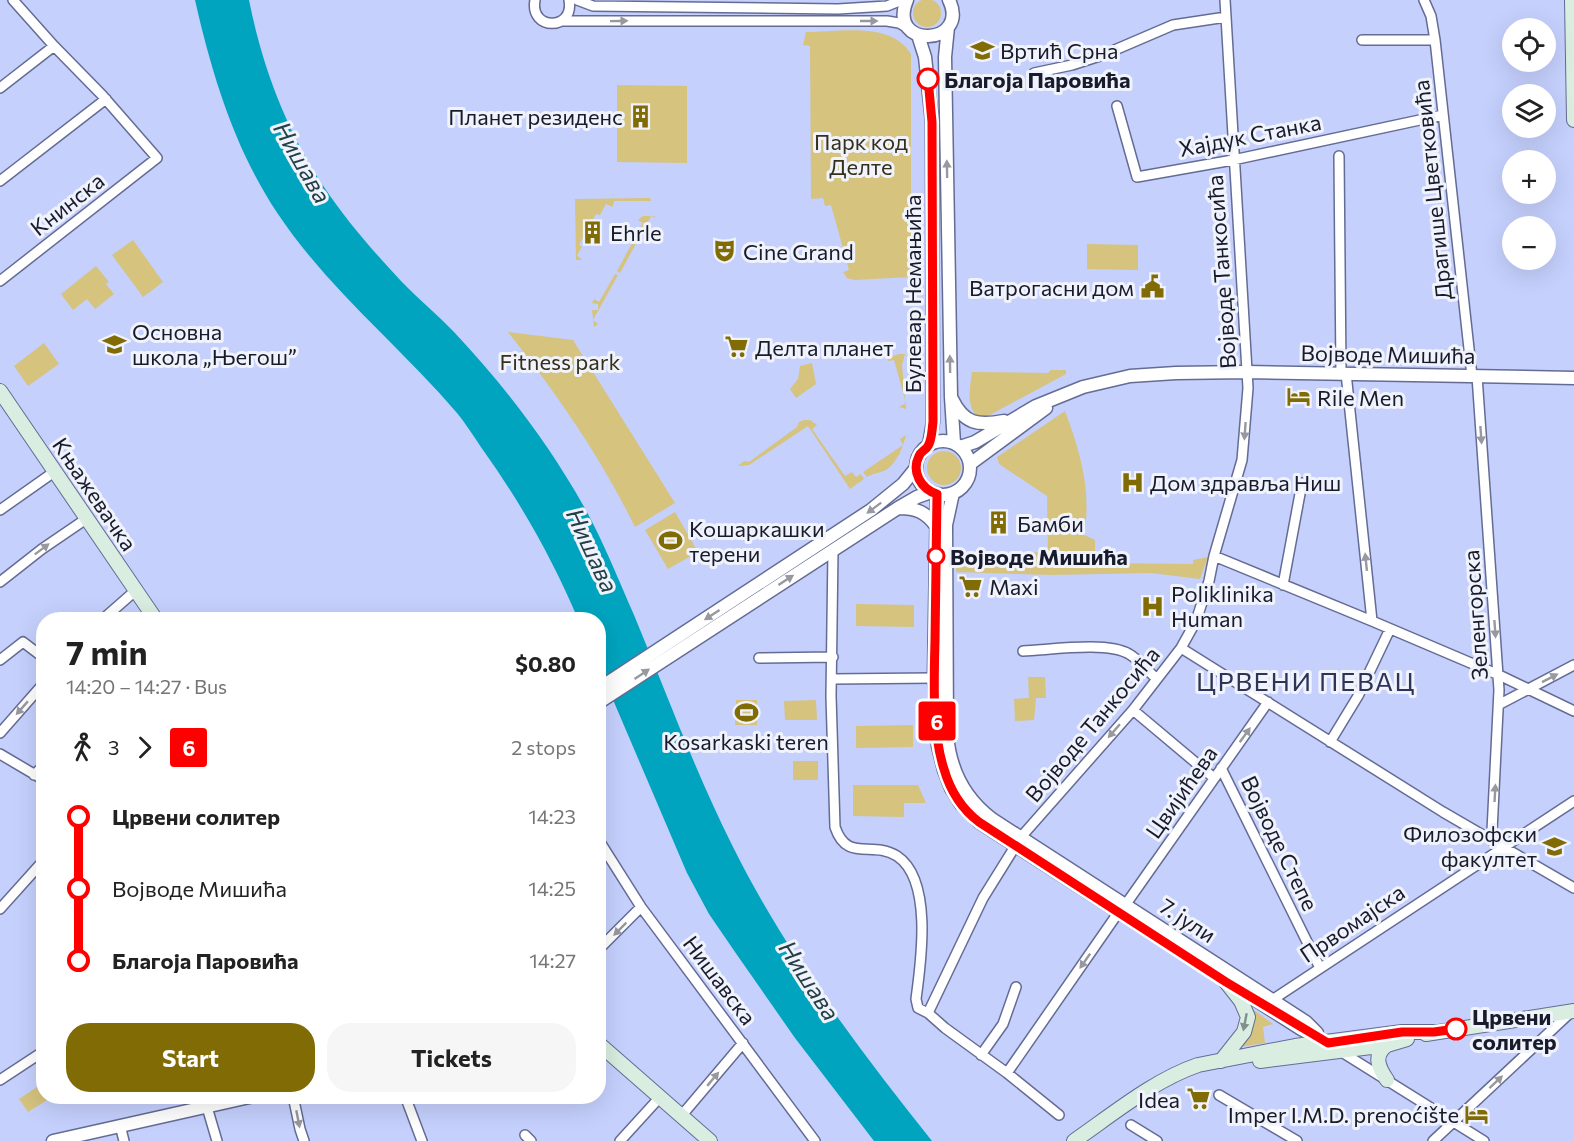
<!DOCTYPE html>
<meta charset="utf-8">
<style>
body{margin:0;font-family:Commissioner,sans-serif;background:#f6f6f6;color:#222;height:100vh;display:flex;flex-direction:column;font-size:22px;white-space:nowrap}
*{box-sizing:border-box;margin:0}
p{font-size:20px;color:#767676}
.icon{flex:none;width:33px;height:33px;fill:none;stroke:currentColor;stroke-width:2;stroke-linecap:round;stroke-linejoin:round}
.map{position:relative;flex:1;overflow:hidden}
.drawer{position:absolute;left:36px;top:612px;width:570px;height:492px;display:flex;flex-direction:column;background:#fff;border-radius:24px;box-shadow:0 6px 24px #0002}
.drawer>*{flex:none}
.badge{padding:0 12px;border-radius:4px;font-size:21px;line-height:39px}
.tools{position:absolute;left:1502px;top:18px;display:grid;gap:12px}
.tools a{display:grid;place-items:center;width:54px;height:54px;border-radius:50%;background:#fff;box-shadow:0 6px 24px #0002;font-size:30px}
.map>.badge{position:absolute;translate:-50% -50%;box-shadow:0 0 0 3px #fff}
.legs{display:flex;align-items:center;gap:9px;height:66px;padding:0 30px;font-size:20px}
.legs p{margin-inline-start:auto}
.headline{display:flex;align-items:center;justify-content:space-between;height:102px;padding:0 30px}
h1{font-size:33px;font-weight:700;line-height:45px}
.action{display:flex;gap:12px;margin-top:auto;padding:12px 30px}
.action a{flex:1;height:69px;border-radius:24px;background:#806b05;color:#fff;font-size:24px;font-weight:700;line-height:69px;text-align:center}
.action a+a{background:#f6f6f6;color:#222}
ul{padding:0 30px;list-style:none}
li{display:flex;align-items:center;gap:21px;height:72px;font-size:22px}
li i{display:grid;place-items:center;width:9px;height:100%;margin:0 8px;background:currentColor}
li i::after{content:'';width:15px;height:15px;margin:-8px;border:4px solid;border-radius:50%;background:#fff}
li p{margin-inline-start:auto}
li:first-child i{background:linear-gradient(#0000 50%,currentColor 0)}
li:last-child i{background:linear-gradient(currentColor 50%,#0000 0)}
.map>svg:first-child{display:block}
</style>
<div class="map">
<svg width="1574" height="1141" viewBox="0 0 1574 1141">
<rect width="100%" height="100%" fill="#c5d0fd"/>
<!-- green -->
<path fill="#d5c37e" d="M913 13a14 14 0 1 1 28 0a14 14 0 1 1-28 0Z
M806,32C840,32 891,21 911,54V277L854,280L847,278L843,272L849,270L831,205L825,206L823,198L811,199L810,46L803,45Z
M617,85L687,86V163L617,162Z
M650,198L651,201H614L613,207L606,204L600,215L596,214L579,245L582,247L577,255L582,260H576L575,199Z
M643,216H654L657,218L651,216L620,273L617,271L643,223L638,220Z
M133,240L163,282L143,297L112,255Z
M1087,244L1138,245V270L1087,269Z
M96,266L109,282L106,284L114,294L95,309L87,299L73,310L61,294Z
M615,274L618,275L593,320L598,324L594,327L592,310H598V304L592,303L594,299L599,302Z
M508,332L573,340L675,503L635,527C600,456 557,394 508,332Z
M44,343L59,364L28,386L14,366Z
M899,354H905L902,365L906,409L899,407L906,403L894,360L888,361L887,358Z
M812,363L816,384L796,398L790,389L798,379L800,366Z
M1051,370H1066V374L988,416L980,418C965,408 970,388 972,372L1048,373Z
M1065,411C1080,451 1092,492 1084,535L1095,540V563L1193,564V560L1208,557L1200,579L1151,573L1051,575L956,572L957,554L1048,552L1047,496L999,464L997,457Z
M804,420H810L817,425L812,429L845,476L852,472L856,477L861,474L864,479L850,489L808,426L749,465L738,466L744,461L749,462L797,427L799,422Z
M906,435C903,447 897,463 886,470C880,473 873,473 867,477L863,472L903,445L900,439Z
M927 468a17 17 0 1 1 34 0a17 17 0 1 1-34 0Z
M675,512L698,552L668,569L645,530Z
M856,604L914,605V627L856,626Z
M1028,677H1045L1046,698H1036L1034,720L1015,721L1014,699L1029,698Z
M736,700H757V725H735Z
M816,700L817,720H785L784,701Z
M913,725V747L856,748V726Z
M793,761H818V780H793Z
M853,785H918L926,803H904V817L853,816Z
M1252,1011H1255L1273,1024L1263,1027L1265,1043L1239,1047Z
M43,1083L44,1096L52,1097L28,1112L19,1099Z"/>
<!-- water -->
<path fill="#00a4bf" d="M195,0H249C262,66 286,130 324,187C346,220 373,251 401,281C418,299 437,314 454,332C503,384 548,443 583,505C603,540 618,579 634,615C666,692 695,771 732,845C785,952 858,1048 932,1141H874L795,1038L735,952L709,914L687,873L599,667L598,620L578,619C553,560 521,503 483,450C475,438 466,424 457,413C399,345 328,289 278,214C235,150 212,75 195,0Z"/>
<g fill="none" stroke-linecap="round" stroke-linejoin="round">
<defs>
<path id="minor" d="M535,0C529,31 575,31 569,0
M577,0L593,6L838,9L887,6L902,0
M1424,0L1431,16L1435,40L1472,376
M561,21H887L899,23L908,28
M1362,40H1435
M1034,73L1072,65L1103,55L1173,25L1226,17
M0,88L54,46
M1117,106L1137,177L1233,160L1443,115
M1339,156L1341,373
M0,181L106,99
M0,281L157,158L102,95L54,46L13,0
M1346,373L1372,621
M1477,376L1499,690L1492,831L1495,838L1503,848
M0,510L54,472
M833,550L831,696L835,827C847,863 872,840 897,856C933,880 921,962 916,999L918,1008L928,1013L945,1028L1007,1073L1059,1115
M1214,556L1372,621L1499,675L1574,711
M0,582L42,549L86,519
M1283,585L1302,483
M102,620L135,591
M1181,648L1443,812L1574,888
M1023,651C1050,650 1107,641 1129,654C1140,660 1148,672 1157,679
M759,658L833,657
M0,660L23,642L44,658
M832,679L934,678
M1500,704L1574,665
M1133,710L1214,778
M0,733L44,683
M1330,742L1358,696L1390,629
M0,754L44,780
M1221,768L1320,968
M34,775L44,765
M598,839L641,907L815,1141
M1126,904L1268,702
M0,909L44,860
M598,950L641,907
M1272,1000L1574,801
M928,1013L983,898L1021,837L1133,710L1181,648L1196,621L1209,581L1214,556L1242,460L1248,388L1225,0
M1340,1051L1484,1141
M981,1055L1003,1024L1016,987
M1007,1073L1118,913
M0,1080L44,1051
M1219,1095L1297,1141
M293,1096L300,1129L304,1141
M405,1096L422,1141
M207,1107L217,1141
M682,1115L743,1043
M120,1125L124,1141
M1131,1125L1157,1141
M525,1135L531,1141
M620,1141L661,1096
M1433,1141L1571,1012"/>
<path id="tertiary" d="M907,0C886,50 971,46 949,0
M948,27L945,57L951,397L954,443
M918,35L925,57L932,122L933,422L929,445
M952,399C964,424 978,426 1004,421
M916 468a27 27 0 1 1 54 0a27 27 0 1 1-54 0Z
M960,447L975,442L1036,406L1083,387L1130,376L1176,373L1246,372L1574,378
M970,464L1046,408
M953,493L946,525L947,735C950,770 964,798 992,819L1306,1022L1317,1033
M937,494L934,678L938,746L944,770L951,788L961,804L979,822L1301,1029L1329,1044
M899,508C916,508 926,512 936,526
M598,689L871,510L903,484L916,468
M598,703L898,508L917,497L931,492
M53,1141L254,1096"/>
<path id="secondary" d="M1572,0L1574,120
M0,391L156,620
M1426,1034L1574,1011
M598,1043L710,1141
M1221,1061L1244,1032L1248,1017L1241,1001L1226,982
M1260,1061L1387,1045L1407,1039
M1387,1080C1378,1067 1373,1055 1387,1045
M1074,1141C1113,1114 1154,1080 1198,1065L1295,1046L1402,1032H1434"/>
</defs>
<!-- minor casing -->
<use href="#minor" stroke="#646c94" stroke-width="12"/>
<!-- tertiary casing -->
<use href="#tertiary" stroke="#646c94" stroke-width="15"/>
<!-- secondary casing -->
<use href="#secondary" stroke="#646c94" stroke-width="16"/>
<!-- minor -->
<use href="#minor" stroke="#fff" stroke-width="9"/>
<!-- tertiary -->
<use href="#tertiary" stroke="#fff" stroke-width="12"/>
<!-- secondary -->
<use href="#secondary" stroke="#d9ede0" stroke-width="14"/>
</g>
<!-- one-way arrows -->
<defs><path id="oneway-solid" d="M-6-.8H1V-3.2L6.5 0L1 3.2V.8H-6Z" transform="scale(1.5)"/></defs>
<g fill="#9798a0">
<use href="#oneway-solid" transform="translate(619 21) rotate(-1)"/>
<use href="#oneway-solid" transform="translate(869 21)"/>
<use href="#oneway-solid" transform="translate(947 169) rotate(-91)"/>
<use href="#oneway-solid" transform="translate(950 364) rotate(-91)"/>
<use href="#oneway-solid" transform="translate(1245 431) rotate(94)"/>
<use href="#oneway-solid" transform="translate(1481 435) rotate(86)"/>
<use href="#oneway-solid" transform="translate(874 508) rotate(143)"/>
<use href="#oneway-solid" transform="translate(42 549) rotate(-37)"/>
<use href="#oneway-solid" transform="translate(1366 562) rotate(-96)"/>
<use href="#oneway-solid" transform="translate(786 580) rotate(-33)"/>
<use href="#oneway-solid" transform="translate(712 615) rotate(147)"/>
<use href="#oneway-solid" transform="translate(1495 629) rotate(86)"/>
<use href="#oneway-solid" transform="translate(642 674) rotate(-34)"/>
<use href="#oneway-solid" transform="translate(1550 678) rotate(-27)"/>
<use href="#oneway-solid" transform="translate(22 708) rotate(131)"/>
<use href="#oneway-solid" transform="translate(1114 731) rotate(131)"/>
<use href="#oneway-solid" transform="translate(1245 735) rotate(-54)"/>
<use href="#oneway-solid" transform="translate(1495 793) rotate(-87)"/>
<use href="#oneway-solid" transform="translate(620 929) rotate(135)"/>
<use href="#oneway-solid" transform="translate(1085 961) rotate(125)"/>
<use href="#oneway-solid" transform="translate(713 1079) rotate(-50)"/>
<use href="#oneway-solid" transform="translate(1496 1082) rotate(-43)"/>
<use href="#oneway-solid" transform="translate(298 1119) rotate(79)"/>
</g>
<use fill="#828e8f" href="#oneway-solid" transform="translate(1245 1022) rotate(101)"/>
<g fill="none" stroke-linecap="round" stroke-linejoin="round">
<defs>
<path id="line-1" d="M928,79L932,122L933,422C932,429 932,440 928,446C926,450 921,451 919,456C911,472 921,489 937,494C936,543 936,592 935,641C934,680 932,733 944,769C950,790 962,809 979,822L1226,982L1328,1043L1402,1032H1434L1456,1029"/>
</defs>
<!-- line-1 casing -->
<use href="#line-1" stroke="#fff" stroke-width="14"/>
<!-- line-1 -->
<use href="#line-1" stroke="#f00" stroke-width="9"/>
</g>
<!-- icons -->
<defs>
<symbol id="school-bare" viewBox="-9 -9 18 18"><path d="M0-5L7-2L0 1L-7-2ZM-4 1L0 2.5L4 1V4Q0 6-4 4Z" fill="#806b05" stroke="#f0f3fc" stroke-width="2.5" paint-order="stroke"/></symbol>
<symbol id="building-bare" viewBox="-9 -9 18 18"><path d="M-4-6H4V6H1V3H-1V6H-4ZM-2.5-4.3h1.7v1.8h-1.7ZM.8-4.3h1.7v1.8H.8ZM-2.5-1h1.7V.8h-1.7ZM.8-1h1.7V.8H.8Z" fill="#806b05" stroke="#f0f3fc" stroke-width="2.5" paint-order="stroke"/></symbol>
<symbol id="theatre-bare" viewBox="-9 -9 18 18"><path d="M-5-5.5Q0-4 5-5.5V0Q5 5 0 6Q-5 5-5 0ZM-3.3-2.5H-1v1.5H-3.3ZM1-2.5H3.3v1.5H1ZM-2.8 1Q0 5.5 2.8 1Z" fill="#806b05" stroke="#f0f3fc" stroke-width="2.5" paint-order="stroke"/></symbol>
<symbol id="civic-bare" viewBox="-9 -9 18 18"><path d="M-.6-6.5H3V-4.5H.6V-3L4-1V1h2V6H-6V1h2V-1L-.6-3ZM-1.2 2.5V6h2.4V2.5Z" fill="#806b05" stroke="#f0f3fc" stroke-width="2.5" paint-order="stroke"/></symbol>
<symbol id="supermarket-bare" viewBox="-9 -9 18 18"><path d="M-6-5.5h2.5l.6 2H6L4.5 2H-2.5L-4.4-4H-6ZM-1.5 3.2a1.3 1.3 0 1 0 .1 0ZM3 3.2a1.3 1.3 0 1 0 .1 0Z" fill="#806b05" stroke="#f0f3fc" stroke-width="2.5" paint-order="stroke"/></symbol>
<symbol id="hotel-bare" viewBox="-9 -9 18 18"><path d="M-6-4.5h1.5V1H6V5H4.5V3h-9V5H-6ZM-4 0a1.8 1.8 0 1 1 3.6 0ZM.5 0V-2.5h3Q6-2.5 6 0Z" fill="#806b05" stroke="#f0f3fc" stroke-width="2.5" paint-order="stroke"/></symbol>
<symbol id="hospital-bare" viewBox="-9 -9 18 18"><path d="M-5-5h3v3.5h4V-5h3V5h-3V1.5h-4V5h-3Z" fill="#806b05" stroke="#f0f3fc" stroke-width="2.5" paint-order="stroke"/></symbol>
<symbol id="stadium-bare" viewBox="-9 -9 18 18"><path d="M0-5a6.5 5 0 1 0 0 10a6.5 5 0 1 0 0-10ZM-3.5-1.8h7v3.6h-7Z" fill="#806b05" stroke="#f0f3fc" stroke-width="2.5" paint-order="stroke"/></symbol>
<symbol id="university-bare" viewBox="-9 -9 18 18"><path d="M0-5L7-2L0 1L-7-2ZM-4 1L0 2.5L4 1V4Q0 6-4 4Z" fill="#806b05" stroke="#f0f3fc" stroke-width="2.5" paint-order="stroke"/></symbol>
</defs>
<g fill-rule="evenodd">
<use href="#school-bare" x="966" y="34" width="33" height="33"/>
<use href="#building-bare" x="624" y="100" width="33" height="33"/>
<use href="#building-bare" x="576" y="216" width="33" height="33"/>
<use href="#theatre-bare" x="708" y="234" width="33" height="33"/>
<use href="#civic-bare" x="1136" y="270" width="33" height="33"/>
<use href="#school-bare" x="98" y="328" width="33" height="33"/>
<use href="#supermarket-bare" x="720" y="330" width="33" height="33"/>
<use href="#hotel-bare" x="1282" y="380" width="33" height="33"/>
<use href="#hospital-bare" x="1116" y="466" width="33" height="33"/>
<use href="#building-bare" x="982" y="506" width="33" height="33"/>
<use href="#stadium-bare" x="654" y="524" width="33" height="33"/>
<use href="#supermarket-bare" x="954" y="570" width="33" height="33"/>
<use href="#hospital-bare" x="1136" y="590" width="33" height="33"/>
<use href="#stadium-bare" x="730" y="696" width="33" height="33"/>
<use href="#university-bare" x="1538" y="830" width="33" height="33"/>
<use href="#supermarket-bare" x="1182" y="1082" width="33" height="33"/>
<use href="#hotel-bare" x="1460" y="1098" width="33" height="33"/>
</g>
<!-- markers -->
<g fill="#fff" stroke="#f00" stroke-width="3">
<circle cx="928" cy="79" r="10"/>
<circle cx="936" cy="556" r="8"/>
<circle cx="1456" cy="1029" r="10"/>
</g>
<g text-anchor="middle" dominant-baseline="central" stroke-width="6" stroke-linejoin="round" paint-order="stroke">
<!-- poi labels -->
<g font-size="22" fill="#181b2b" stroke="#f0f3fc" text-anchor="start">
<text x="1000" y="50">Вртић Срна</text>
<text x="623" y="116" text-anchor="end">Планет резиденс</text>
<text x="610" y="232">Ehrle</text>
<text x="743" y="251">Cine Grand</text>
<text x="1134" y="287" text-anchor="end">Ватрогасни дом</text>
<text x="132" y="331">Основна<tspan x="132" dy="25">школа „Његош”</tspan></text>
<text x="755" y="347">Делта планет</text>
<text x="1317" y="397">Rile Men</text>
<text x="1150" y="482">Дом здравља Ниш</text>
<text x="1017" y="523">Бамби</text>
<text x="689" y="528">Кошаркашки<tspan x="689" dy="25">терени</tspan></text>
<text x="989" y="586">Maxi</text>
<text x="1171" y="593">Poliklinika<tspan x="1171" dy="25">Human</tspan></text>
<text x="746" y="741" text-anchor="middle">Kosarkaski teren</text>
<text x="1537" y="833" text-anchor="end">Филозофски<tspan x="1537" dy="25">факултет</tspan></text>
<text x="1180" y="1099" text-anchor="end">Idea</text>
<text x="1459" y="1114" text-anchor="end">Imper I.M.D. prenoćište</text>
</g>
<!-- stop labels -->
<g font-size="22" font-weight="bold" fill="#181b2b" stroke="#f0f3fc" text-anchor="start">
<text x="944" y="79">Благоја Паровића</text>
<text x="950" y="556">Војводе Мишића</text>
<text x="1472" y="1016">Црвени<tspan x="1472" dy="25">солитер</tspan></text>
</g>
<!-- street labels -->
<g font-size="22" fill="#181b2b" stroke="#f0f3fc">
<text transform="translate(1250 135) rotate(-11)">Хајдук Станка</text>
<text transform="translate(1432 190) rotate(-96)">Драгише Цветковића</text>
<text transform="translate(67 204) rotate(-38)">Книнска</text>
<text transform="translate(1221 272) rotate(-94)">Војводе Танкосића</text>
<text transform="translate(912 294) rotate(-90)">Булевар Немањића</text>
<text transform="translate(1388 354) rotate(1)">Војводе Мишића</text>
<text transform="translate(95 494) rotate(56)">Књажевачка</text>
<text transform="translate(1475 615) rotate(-94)">Зеленгорска</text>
<text transform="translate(1092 724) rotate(-50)">Војводе Танкосића</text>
<text transform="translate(1181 792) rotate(-55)">Цвијићева</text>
<text transform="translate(1280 843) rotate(64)">Војводе Степе</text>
<text transform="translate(1188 920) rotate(33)">7. јули</text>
<text transform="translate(1352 923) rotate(-34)">Првомајска</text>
<text transform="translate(720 980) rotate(53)">Нишавска</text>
</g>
<!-- park labels -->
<g font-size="22" fill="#36301b" stroke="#f0f3fc">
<text x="861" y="141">Парк код<tspan x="861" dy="25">Делте</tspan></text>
<text x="560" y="361">Fitness park</text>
</g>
<!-- water labels -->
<g font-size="24" font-style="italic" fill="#243f46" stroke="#f0f3fc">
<text transform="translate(303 162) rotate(60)">Нишава</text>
<text transform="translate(593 550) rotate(65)">Нишава</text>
<text transform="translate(810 980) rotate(57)">Нишава</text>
</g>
<!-- quarter labels -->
<g font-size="26" letter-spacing="1.5" fill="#2d3457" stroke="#f0f3fc">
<text x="1306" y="680">ЦРВЕНИ ПЕВАЦ</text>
</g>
</g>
</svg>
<div class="tools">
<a><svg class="icon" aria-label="locate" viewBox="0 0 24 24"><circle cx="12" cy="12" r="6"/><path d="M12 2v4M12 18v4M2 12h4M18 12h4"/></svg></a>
<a><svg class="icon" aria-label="layers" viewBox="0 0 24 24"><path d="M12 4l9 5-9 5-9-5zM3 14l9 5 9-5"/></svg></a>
<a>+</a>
<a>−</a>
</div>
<b class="badge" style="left:937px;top:721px;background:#f00;color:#fff">6</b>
<section class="drawer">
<div class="headline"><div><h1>7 min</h1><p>14:20 – 14:27 · Bus</p></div><b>$0.80</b></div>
<div class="legs"><svg class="icon" aria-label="walk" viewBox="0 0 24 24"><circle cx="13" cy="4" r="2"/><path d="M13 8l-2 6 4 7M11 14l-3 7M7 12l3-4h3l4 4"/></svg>3<svg class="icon" aria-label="forward" viewBox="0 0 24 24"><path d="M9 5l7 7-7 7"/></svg><b class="badge" style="background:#f00;color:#fff">6</b><p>2 stops</p></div>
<ul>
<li><i style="color:#f00"></i><b>Црвени солитер</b><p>14:23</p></li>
<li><i style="color:#f00"></i><span>Војводе Мишића</span><p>14:25</p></li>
<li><i style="color:#f00"></i><b>Благоја Паровића</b><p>14:27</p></li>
</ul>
<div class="action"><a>Start</a><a>Tickets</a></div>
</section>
</div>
